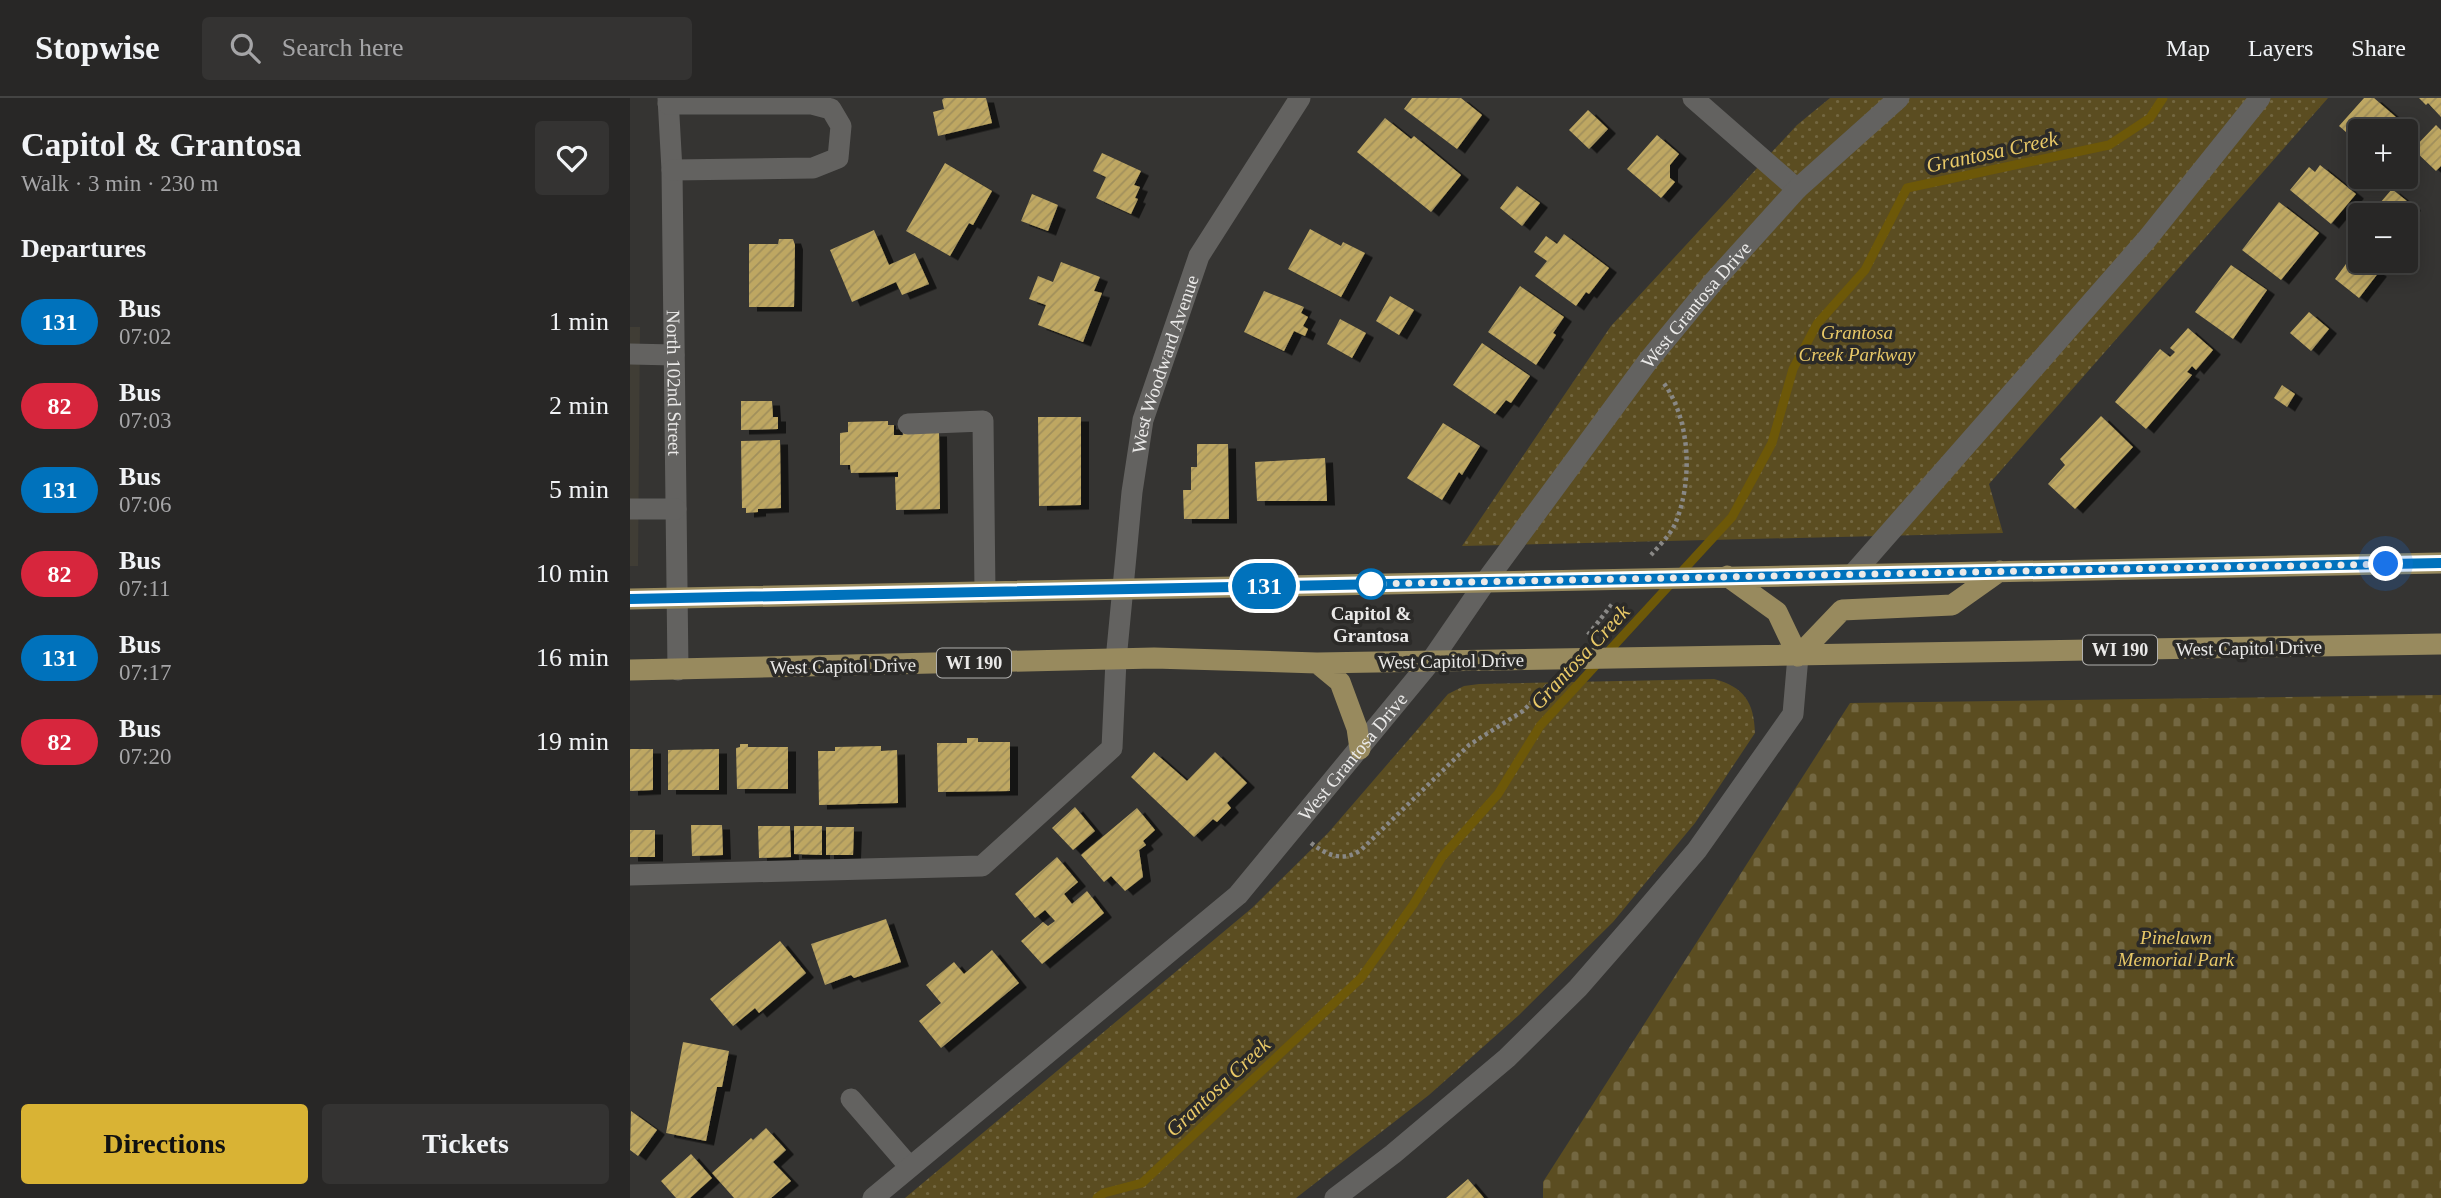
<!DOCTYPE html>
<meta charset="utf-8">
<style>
body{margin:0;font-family:"Times New Roman",serif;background:#343332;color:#f1f3f6;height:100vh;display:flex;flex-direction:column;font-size:26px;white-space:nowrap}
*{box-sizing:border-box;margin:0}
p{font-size:23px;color:#a5a5a7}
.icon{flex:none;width:38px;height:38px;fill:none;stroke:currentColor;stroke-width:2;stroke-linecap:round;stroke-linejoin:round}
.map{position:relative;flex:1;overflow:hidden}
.side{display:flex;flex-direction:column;background:#282726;width:630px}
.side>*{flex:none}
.badge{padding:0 14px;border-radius:23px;font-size:24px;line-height:46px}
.fabs{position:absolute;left:1718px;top:21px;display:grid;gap:14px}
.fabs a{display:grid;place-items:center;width:70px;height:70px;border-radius:7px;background:#282726;box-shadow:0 4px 18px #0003,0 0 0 2px #444443;font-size:35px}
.you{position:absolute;width:35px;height:35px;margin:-18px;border:5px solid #fff;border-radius:50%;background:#1a73e8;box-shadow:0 0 0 10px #1a73e833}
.map>.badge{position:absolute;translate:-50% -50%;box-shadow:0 0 0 4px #fff}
h2{padding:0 21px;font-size:26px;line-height:63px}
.round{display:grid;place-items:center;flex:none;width:74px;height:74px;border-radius:7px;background:#343332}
.summary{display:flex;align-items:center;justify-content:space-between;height:119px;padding:0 21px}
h1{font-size:33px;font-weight:800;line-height:52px}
.primary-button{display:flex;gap:14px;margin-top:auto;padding:14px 21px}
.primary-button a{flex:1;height:80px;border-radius:7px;background:#d9b334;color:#111;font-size:28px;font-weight:800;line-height:80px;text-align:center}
.primary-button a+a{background:#343332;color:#f1f3f6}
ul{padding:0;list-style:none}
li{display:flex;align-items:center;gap:21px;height:84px;padding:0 21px}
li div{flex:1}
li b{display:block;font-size:26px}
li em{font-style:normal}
li .badge{min-width:77px;font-weight:700;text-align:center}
header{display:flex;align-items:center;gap:42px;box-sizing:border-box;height:98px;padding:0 35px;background:#282726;border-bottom:2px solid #444443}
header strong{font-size:33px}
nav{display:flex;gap:38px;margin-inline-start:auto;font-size:24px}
.search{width:490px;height:63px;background:#343332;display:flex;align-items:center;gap:18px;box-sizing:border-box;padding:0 24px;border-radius:7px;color:#a5a5a7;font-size:26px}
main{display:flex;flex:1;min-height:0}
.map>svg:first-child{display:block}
</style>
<header>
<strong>Stopwise</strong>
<div class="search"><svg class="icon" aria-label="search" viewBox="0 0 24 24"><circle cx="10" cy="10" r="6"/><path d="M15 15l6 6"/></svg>Search here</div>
<nav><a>Map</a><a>Layers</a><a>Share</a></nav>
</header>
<main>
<section class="side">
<div class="summary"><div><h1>Capitol &amp; Grantosa</h1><p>Walk · 3 min · 230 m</p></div><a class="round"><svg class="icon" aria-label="heart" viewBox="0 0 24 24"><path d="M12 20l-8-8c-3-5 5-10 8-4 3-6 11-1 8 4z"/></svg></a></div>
<h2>Departures</h2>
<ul>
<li><span class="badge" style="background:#0072bc;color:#fff">131</span><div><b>Bus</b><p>07:02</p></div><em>1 min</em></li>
<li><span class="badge" style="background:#d7263d;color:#fff">82</span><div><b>Bus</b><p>07:03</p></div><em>2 min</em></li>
<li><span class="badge" style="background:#0072bc;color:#fff">131</span><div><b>Bus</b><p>07:06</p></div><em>5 min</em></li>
<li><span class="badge" style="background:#d7263d;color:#fff">82</span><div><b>Bus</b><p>07:11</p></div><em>10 min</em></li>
<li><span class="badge" style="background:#0072bc;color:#fff">131</span><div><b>Bus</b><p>07:17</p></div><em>16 min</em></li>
<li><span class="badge" style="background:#d7263d;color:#fff">82</span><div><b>Bus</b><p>07:20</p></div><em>19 min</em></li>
</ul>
<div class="primary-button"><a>Directions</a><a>Tickets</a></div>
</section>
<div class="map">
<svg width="1811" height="1100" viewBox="0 0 1811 1100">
<defs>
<pattern id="grass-dots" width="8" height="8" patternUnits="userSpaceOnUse" patternTransform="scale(1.75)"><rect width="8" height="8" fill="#5b4d21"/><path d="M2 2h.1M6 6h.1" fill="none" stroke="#736741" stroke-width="1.8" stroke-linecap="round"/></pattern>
<pattern id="cemetery-stones" width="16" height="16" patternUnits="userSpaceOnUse" patternTransform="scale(1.75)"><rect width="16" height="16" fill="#5b4d21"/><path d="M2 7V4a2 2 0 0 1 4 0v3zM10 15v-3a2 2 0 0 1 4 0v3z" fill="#736741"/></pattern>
<pattern id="building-hatch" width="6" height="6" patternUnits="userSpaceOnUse" patternTransform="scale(1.75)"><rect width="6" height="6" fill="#bea762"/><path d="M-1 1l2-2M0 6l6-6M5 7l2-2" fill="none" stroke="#a08f5b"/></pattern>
<filter id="shadow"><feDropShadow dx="8" dy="4.5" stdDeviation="0" flood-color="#0009"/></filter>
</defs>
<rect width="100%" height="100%" fill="#353432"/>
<!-- built -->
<path fill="#403d35" d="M0,229H10L8,468H0Z"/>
<!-- grass -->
<path fill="url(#grass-dots)" d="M1200,0H1698L1359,386L1373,435L832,448L981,228L1167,27Z
M1084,581C1114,589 1124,604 1125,635L1065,725L983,824L889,917L799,997L666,1100H275L622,810L698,735L818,596L834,588L849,586Z"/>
<!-- cemetery -->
<path fill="url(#cemetery-stones)" d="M1811,597V1100H913V1084L1220,605Z"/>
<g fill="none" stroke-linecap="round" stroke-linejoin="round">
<!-- stream -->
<path stroke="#6d5808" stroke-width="9" d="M467,1100L474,1095L512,1085L731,880L783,807L812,759L868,696L910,628L1102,419L1142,345L1163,271L1187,226L1235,172L1277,90L1479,47L1520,20L1533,0"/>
</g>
<!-- building -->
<path fill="url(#building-hatch)" filter="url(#shadow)" d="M314,0H356L362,25L308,38L303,14L314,11L312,2Z
M782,0H831L852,17L827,51L774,11Z
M1734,0H1744L1767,20L1757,30L1761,33H1731V47L1709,28Z
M1789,0H1811V19L1798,5L1796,7Z
M958,12L978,31L959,51L939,32Z
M755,20L781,41L784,38L831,77L801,114L727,54Z
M1806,27L1811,32V68L1806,73L1783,51Z
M1027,37L1049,56L1040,67V80L1045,84L1031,100L997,71Z
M472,55L511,73L504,87L510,89L505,100L508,101L501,116L466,100L476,79L463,73Z
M315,65L362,93L343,127L339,125L320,158L276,133Z
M1690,67L1726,96L1701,126L1660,92L1679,69L1685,74Z
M887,88L910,105L892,128L870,110Z
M1762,91L1783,108L1776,117H1750L1744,112Z
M402,96L428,107L418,133L391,123Z
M1649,104L1689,135L1651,182L1612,152Z
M680,131L711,148L713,144L735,155L711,199L658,171Z
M244,132L259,167L285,155L299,186L272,197L266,184L222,204L200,152Z
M934,136L979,170L959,196L956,194L946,208L905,178L917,163L904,154L916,138L927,146Z
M149,141H163L165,147L164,209H119V146H148Z
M1724,155L1731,163L1749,174L1729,200L1705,181Z
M431,164L470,179L464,193L472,195L453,244L408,227L416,207L399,201L408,178L423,184Z
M1601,167L1637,192L1603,241L1565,214Z
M890,188L934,219L923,235L926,237L906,267L858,234Z
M634,193L674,209L671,215L678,219L673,228L678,231L675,238L664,233L654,253L614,234Z
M760,198L784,212L769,237L746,223Z
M1679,214L1699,231L1681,253L1660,235Z
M710,221L736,235L722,260L697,246Z
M1558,230L1583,252L1566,272L1562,268L1557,274L1562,277L1516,331L1485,304L1530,251L1540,259L1545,254L1540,250Z
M852,245L900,278L881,305L876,302L865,316L823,287Z
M1652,287L1665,296L1657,309L1644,300Z
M111,303H142L143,319H148V331L111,332Z
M1471,318L1503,349L1445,411L1418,386L1435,367L1430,361Z
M408,319H451V407L409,408Z
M258,323V327H264V337H273V334H309L310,411L266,412L265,379H268V374L221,375L220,367H210V335L218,334V324Z
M813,325L850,348L832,377L829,374L812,402L777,380Z
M150,342L151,410L128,411V414L116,415V410H112L111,343Z
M567,346H598L599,421H554L553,392H561V369H567Z
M695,360L697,403H627L625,364Z
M337,640H348V644H380V693L308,694L307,645H337Z
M110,646H118V649H158V691H107L106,650L110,649Z
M251,648V653L267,652L268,705L189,707L188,653H205V649Z
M0,651H23V692L0,693Z
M89,651V692H38V652Z
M524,654L557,683L585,654L617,685L597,705L601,710L587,724L583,721L564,739L501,679Z
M445,709L465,733L443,752L422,730Z
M507,710L525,732L513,743L516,747L509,752L513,779L495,793L481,778L474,784L451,757Z
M61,727H92L93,757L62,758Z
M128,728H160L161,759L129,760Z
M164,728H192V757L164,756Z
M196,729H224L223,757H196Z
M0,732H25V759H0Z
M427,759L448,784L434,796L442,806L457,793L474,815L412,866L391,843L413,824L418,828L425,823L415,812L405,820L385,796Z
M256,821L271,864L224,880L221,877L195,887L181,846Z
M150,843L176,875L129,915L125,910L103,928L80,901Z
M362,852L389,885L311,950L289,923L311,905L296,887L324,864L334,876Z
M53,944L99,953L92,989H87L76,1043L36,1035Z
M1,1013L27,1032L8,1058L0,1052Z
M136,1030L156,1052L143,1064L161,1083L141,1100H104L82,1075L121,1040L123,1042Z
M61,1056L82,1080L60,1100H46L31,1083Z
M838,1081L854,1100H816Z"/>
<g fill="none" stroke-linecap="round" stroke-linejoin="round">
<!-- path -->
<path stroke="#898886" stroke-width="4.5" stroke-dasharray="3.5 3.5" stroke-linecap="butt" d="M1021,457C1029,448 1040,437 1045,426C1063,384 1061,322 1033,284
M958,537L983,505
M681,745C698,758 713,764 731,752L839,647L893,613L920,585"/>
<!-- minor -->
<g stroke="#636260" stroke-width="21">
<path id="s1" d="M38,0L42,72L48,572"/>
<path d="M1063,0L1167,91"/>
<path d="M38,6H182L201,11L211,28L208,60L183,70L42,72"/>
<path d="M0,256L44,257"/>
<path d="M278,326L353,323L355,494"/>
<path d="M0,411H46"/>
<path d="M1224,475L1517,141L1630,0"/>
<path id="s2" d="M0,777L352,768L482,650L486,562L496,458L502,394L513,322L569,158L670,0"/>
<path d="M221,1001L279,1068"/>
<path id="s3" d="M243,1100L608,797L801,563L856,483L1018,263L1084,183L1167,91L1269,0"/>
<path d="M705,1100L763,1056L877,960L948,890L1010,819L1067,752L1163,616L1168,558"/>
</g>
<!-- major -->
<path stroke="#988a5e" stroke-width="21" d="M1097,478L1147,514L1168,558
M0,501L1811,465
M1168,558L1212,512L1322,507L1370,473
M687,565L710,584L727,630L730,651
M0,572L524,560L687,565L1811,546"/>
</g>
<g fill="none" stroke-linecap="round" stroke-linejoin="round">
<defs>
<path id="line" d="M0,501L1811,465"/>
</defs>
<!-- line casing -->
<use href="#line" stroke="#fff" stroke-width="16"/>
<!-- line -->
<use href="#line" stroke="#0072bc" stroke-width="10"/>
<!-- walk -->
<path stroke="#eae9e8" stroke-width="7" stroke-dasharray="0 12.6" d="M741,486L1756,466"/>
</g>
<!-- markers -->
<circle fill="#fff" stroke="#0072bc" stroke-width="3.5" cx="741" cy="486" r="14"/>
<g text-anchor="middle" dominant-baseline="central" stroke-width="7" stroke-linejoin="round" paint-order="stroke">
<!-- shield labels -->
<g fill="#2b2a28" stroke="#b1b0ae" stroke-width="2">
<rect x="1453" y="537.5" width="74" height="29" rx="5"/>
<rect x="307" y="550.5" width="74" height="29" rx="5"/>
</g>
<g font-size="18" font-weight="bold" fill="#eae9e8">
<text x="1490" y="552">WI 190</text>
<text x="344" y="565">WI 190</text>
</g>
<!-- street labels -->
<g font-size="19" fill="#eae9e8" stroke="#2b2a28">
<text stroke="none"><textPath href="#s3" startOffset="1222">West Grantosa Drive</textPath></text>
<text stroke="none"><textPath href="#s2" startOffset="917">West Woodward Avenue</textPath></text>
<text stroke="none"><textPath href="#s1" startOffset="285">North 102nd Street</textPath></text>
<text transform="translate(1619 550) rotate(-1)">West Capitol Drive</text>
<text transform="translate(821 563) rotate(-1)">West Capitol Drive</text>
<text transform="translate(213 568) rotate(-1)">West Capitol Drive</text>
<text stroke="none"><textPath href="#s3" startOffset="654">West Grantosa Drive</textPath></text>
</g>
<!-- park labels -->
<g font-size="19" font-style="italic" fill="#e9c968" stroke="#2b2a28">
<text x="1227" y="234">Grantosa<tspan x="1227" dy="22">Creek Parkway</tspan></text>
<text x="1546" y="839">Pinelawn<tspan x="1546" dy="22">Memorial Park</tspan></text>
</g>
<!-- stop labels -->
<g font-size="19" font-weight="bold" fill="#eae9e8" stroke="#2b2a28">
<text x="741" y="515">Capitol &amp;<tspan x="741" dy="22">Grantosa</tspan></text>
</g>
<!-- water labels -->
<g font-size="21" font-style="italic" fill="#e9c967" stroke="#2b2a28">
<text transform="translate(1362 54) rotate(-12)">Grantosa Creek</text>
<text transform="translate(950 559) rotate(-47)">Grantosa Creek</text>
<text transform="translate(588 989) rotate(-43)">Grantosa Creek</text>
</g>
</g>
</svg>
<div class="fabs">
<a>+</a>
<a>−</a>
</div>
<div class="you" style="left:1756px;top:466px"></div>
<b class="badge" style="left:634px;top:488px;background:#0072bc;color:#fff">131</b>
</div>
</main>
